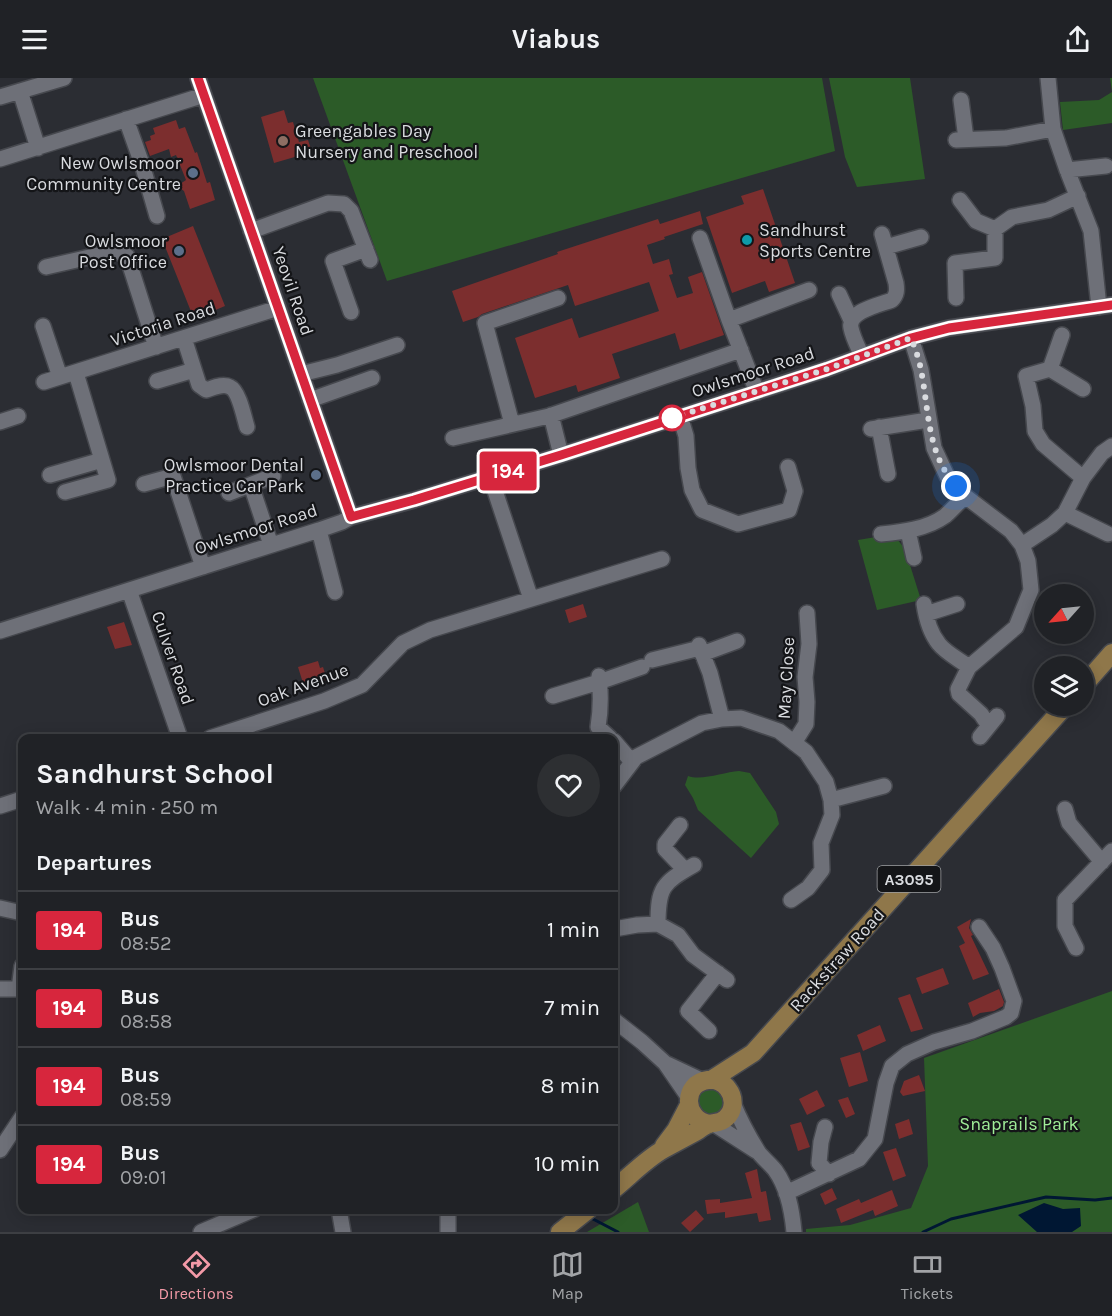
<!DOCTYPE html>
<meta charset="utf-8">
<style>
body{margin:0;font-family:Karla,sans-serif;background:#2d2f32;color:#f1f3f6;height:100vh;display:flex;flex-direction:column;font-size:22px;white-space:nowrap}
*{box-sizing:border-box;margin:0}
p{font-size:20px;color:#a2a4a7}
.icon{flex:none;width:33px;height:33px;fill:none;stroke:currentColor;stroke-width:2;stroke-linecap:round;stroke-linejoin:round}
.map{position:relative;flex:1;overflow:hidden}
.sheet{position:absolute;left:18px;top:656px;width:600px;height:480px;display:flex;flex-direction:column;background:#202226;border-radius:12px;box-shadow:0 3px 15px #0003,0 0 0 2px #3d3f43}
.sheet>*{flex:none}
.badge{padding:0 12px;border-radius:4px;font-size:21px;line-height:39px}
.needle{width:39px;rotate:243deg}
.tools{position:absolute;left:1034px;top:506px;display:grid;gap:12px}
.tools a{display:grid;place-items:center;width:60px;height:60px;border-radius:50%;background:#202226;box-shadow:0 3px 15px #0003,0 0 0 2px #3d3f43;font-size:30px}
.you{position:absolute;width:30px;height:30px;margin:-15px;border:4px solid #fff;border-radius:50%;background:#1a73e8;box-shadow:0 0 0 9px #1a73e833}
.map>.badge{position:absolute;translate:-50% -50%;box-shadow:0 0 0 3px #fff}
h2{padding:0 18px;font-size:22px;line-height:54px}
.round{display:grid;place-items:center;flex:none;width:63px;height:63px;border-radius:32px;background:#2d2f32}
.headline{display:flex;align-items:center;justify-content:space-between;height:102px;padding:0 18px}
h1{font-size:28px;font-weight:700;line-height:45px}
ul{padding:0;list-style:none}
li{display:flex;align-items:center;gap:18px;height:78px;padding:0 18px;border-top:2px solid #3d3f43}
li div{flex:1}
li b{display:block;font-size:22px}
li em{font-style:normal}
li .badge{min-width:66px;font-weight:700;text-align:center}
header{display:flex;justify-content:space-between;align-items:center;height:78px;padding:0 18px;background:#202226;font-size:27px;font-weight:700}
.tab-bar{display:flex;justify-content:space-around;align-items:center;height:84px;border-top:2px solid #3d3f43;background:#202226;font-size:16px;color:#a2a4a7}
.tab-bar a{display:grid;justify-items:center;gap:3px}
.tab-bar .on{color:#f39aa7}
.map>svg:first-child{display:block}
</style>
<header><svg class="icon" aria-label="menu" viewBox="0 0 24 24"><path d="M4 6h16M4 12h16M4 18h16"/></svg>Viabus<svg class="icon" aria-label="share" viewBox="0 0 24 24"><path d="M12 15V3M7 8l5-5 5 5M5 13v7h14v-7"/></svg></header>
<div class="map">
<svg width="1112" height="1154" viewBox="0 0 1112 1154">
<rect width="100%" height="100%" fill="#2b2d33"/>
<!-- green -->
<path fill="#2c5b28" d="M313,0H822L835,73L387,203Z
M829,0H910L925,101L857,109L845,79Z
M1110,0H1112V45L1063,52L1060,24L1099,22L1112,14Z
M888,457L897,461L905,471L921,522L877,532L858,462Z
M739,693L750,695L776,734L779,746L751,780L698,732L693,720L685,707L688,698C702,703 724,694 739,693Z
M1112,913V1154H806V1151L850,1147L911,1130L928,1088L924,980Z
M712,1010C724,1016 726,1025 720,1036L704,1039L695,1021L703,1012Z
M638,1124L649,1154H587Z"/>
<!-- water -->
<path fill="#001733" d="M1044,1125L1063,1131L1080,1130L1081,1148L1072,1154H1037L1018,1137Z"/>
<g fill="none" stroke-linecap="round" stroke-linejoin="round">
<!-- stream -->
<path stroke="#001733" stroke-width="3" d="M593,1141L618,1154
M923,1154L951,1141L1046,1119L1095,1122L1112,1120"/>
</g>
<!-- building -->
<path fill="#7c2e2e" d="M284,32L288,45L293,44L299,64L308,62L312,74L274,85L261,39Z
M176,42L179,51L185,49L195,75L197,74L207,105L210,104L215,122L190,131L184,113L177,108L186,102L176,77L171,79L169,71L150,78L145,64L151,62L150,58L155,56L153,50Z
M763,111L795,205L769,214L765,203L732,215L706,139L744,126L741,118Z
M700,133L703,146L664,159L665,161L647,167L653,186L669,181L673,196L669,197L677,220L693,215L688,199L702,194L724,257L680,272L675,255L612,276L620,300L578,314L576,307L535,320L515,260L572,240L579,260L659,233L649,204L575,228L568,207L482,236L478,239L463,244L452,213L558,176L557,174L658,141L660,146Z
M193,148L225,228L194,241L162,161Z
M583,526L587,539L569,545L565,532Z
M124,544L132,567L115,571L107,549Z
M318,583L320,590L323,589L327,602L309,608L307,603L303,605L298,589Z
M971,841L969,850L973,857L971,858L989,896L973,902L959,868L965,865L957,849Z
M943,890L949,906L922,916L916,900Z
M999,911L1004,924L1003,928L994,933L980,935L973,939L968,925Z
M910,916L923,951L911,954L898,920Z
M880,947L886,963L863,973L857,957Z
M860,974L868,1003L849,1009L840,980Z
M919,997L925,1013L903,1018L900,1014L904,1003Z
M817,1012L825,1028L807,1037L799,1021Z
M848,1019L855,1036L846,1040L838,1022Z
M909,1041L913,1056L899,1061L895,1046Z
M801,1044L810,1069L798,1073L790,1047Z
M896,1070L906,1098L893,1103L883,1074Z
M757,1091L761,1114L766,1113L771,1142L759,1144L757,1135L725,1140V1134L707,1136L705,1122L720,1121V1125L752,1120L745,1095Z
M832,1110L837,1121L825,1127L820,1116Z
M892,1112L898,1128L875,1138L873,1132L841,1145L836,1131L859,1121L861,1125Z
M696,1132L704,1141L690,1154L681,1145Z"/>
<g fill="none" stroke-linecap="round" stroke-linejoin="round">
<defs>
<path id="minor" d="M198,0L351,439
M1048,0L1053,51L1067,92L1091,153L1099,229
M20,13L38,70
M0,19L64,0
M961,22L966,61
M126,41L142,86L157,138
M956,62L1006,60L1053,51
M0,81L204,17
M1067,92L1106,88
M960,122L976,143L995,151
M251,153L328,125L344,126L351,133L370,182
M700,160L729,242L757,314
M886,169L921,159
M46,189L116,173L127,178L156,269
M839,216L851,242
M956,220L955,185L995,180V151L1012,139L1048,132L1078,118
M351,234L333,183L366,171
M729,242L809,212
M43,248L60,299
M1062,257L1050,291L1026,298L1033,328L1035,353L1043,366L1083,400
M184,260L199,307L206,312C213,310 223,305 230,309C239,313 244,339 247,349
M911,260L921,292L934,370L947,398L965,418L1011,453L1022,467L1028,483L1031,512L1016,549L969,589L958,611L959,616L981,636L989,648
M862,278C858,269 853,260 851,250C847,233 880,227 892,222C897,217 897,212 896,205L882,156
M1050,291L1083,311
M301,296L337,287L397,267
M157,303L194,292
M44,304L278,230
M310,322L372,300
M551,337L561,377
M680,338L686,358L688,390L692,412L702,432L738,446L789,432L795,413L788,389
M0,344L18,338
M512,346L485,245L558,220
M879,349L888,396
M871,351L928,342
M453,360L549,338L741,272
M50,397L102,382
M490,398L531,521
M144,406L173,398L203,489
M251,407L271,467
M65,414L108,402L76,295
M229,415L273,398
M1065,435L1108,456
M319,452L335,514
M908,453L914,480
M881,456C902,454 927,451 945,438C952,432 959,424 965,418
M1022,467L1052,447L1065,435L1083,400L1102,375L1112,368
M129,512L180,660
M924,526C926,540 930,555 939,566C946,575 960,582 969,589
M926,536L957,526
M0,553L319,452L342,444L351,439L414,422L561,377L827,291L911,260L949,250L1112,227
M699,567L710,595L722,641
M702,576L737,563
M652,582L700,570
M599,598C601,616 601,631 598,649L610,660
M553,618L599,604L642,589
M980,659L997,638
M210,660L324,623L362,607L403,565L430,552L662,481
M614,663L632,684
M794,665L806,646L807,624L805,599L809,566L807,535
M614,708L636,679L702,645L722,641L741,640L779,653L806,674L826,704L831,722L832,737L821,765L822,792L808,810L791,822
M831,722L884,708
M0,728L22,721
M1065,731L1069,745L1102,784
M680,747L665,766V771L685,792
M0,830L22,835
M658,846C658,810 662,805 694,787
M614,851L637,847L658,846L678,857L693,877L727,902
M1076,870L1065,848V822L1112,773
M0,911H22
M19,911L22,888
M614,942L642,964L665,985L689,1020
M709,953L688,933L718,895
M667,986L703,1003
M733,1025C740,1042 749,1059 759,1075C764,1081 770,1086 775,1092C788,1110 792,1132 794,1154
M714,1046L756,1073
M825,1049L821,1064L819,1085L829,1096
M0,1072L22,1039
M786,1115L859,1081L875,1061L886,1005L892,988L907,976L934,964L972,953L1006,939L1011,935L1014,923L1002,890L993,870L979,849
M339,1131L343,1154
M201,1154L255,1131
M448,1154V1131"/>
<path id="major" d="M1083,608L1112,575
M711,1002L753,975L1066,627
M664,1068L676,1052L689,1027
M614,1111C630,1098 646,1081 664,1071C675,1065 686,1059 697,1053C700,1051 705,1047 709,1046C715,1044 720,1046 726,1040C734,1033 735,1020 728,1011C724,1005 716,1001 708,1002C682,1005 683,1041 709,1046
M560,1154L589,1131"/>
</defs>
<!-- minor casing -->
<use href="#minor" stroke="#46484e" stroke-width="18"/>
<!-- major casing -->
<use href="#major" stroke="#46484e" stroke-width="21"/>
<!-- minor -->
<use href="#minor" stroke="#6e7078" stroke-width="15"/>
<!-- major -->
<use href="#major" stroke="#8f774a" stroke-width="18"/>
</g>
<g fill="none" stroke-linecap="round" stroke-linejoin="round">
<defs>
<path id="line" d="M198,0L351,439L414,422L561,377L827,291L911,260L949,250L1112,227"/>
</defs>
<!-- line casing -->
<use href="#line" stroke="#fff" stroke-width="14"/>
<!-- line -->
<use href="#line" stroke="#d7263d" stroke-width="9"/>
<!-- walk -->
<path stroke="#d9dbdf" stroke-width="6" stroke-dasharray="0 10.8" d="M672,340L827,291L911,260C915,270 919,281 921,292C929,332 927,376 956,408"/>
</g>
<!-- markers -->
<circle fill="#8d6e63" stroke="#141518" stroke-width="2" cx="283" cy="63" r="6"/>
<g fill="#5c6f8a" stroke="#141518" stroke-width="2">
<circle cx="193" cy="95" r="6"/>
<circle cx="179" cy="173" r="6"/>
<circle cx="316" cy="397" r="6"/>
</g>
<circle fill="#0f9aa8" stroke="#141518" stroke-width="2" cx="747" cy="162" r="6"/>
<circle fill="#fff" stroke="#d7263d" stroke-width="3" cx="672" cy="340" r="12"/>
<g text-anchor="middle" dominant-baseline="central" stroke-width="4.5" stroke-linejoin="round" paint-order="stroke">
<!-- shield labels -->
<rect fill="#141518" stroke="#9ea0a3" stroke-width="1.5" x="877.5" y="788" width="63" height="26" rx="4.5"/>
<g font-size="16" font-weight="bold" fill="#d9dbdf">
<text x="909" y="801">A3095</text>
</g>
<!-- poi labels -->
<g font-size="18" fill="#d9dbdf" stroke="#141518" text-anchor="end">
<text x="295" y="53" text-anchor="start">Greengables Day<tspan x="295" dy="21">Nursery and Preschool</tspan></text>
<text x="181" y="85">New Owlsmoor<tspan x="181" dy="21">Community Centre</tspan></text>
<text x="759" y="152" text-anchor="start">Sandhurst<tspan x="759" dy="21">Sports Centre</tspan></text>
<text x="167" y="163">Owlsmoor<tspan x="167" dy="21">Post Office</tspan></text>
<text x="304" y="387">Owlsmoor Dental<tspan x="304" dy="21">Practice Car Park</tspan></text>
</g>
<!-- street labels -->
<g font-size="18" fill="#d9dbdf" stroke="#141518">
<text transform="translate(293 213) rotate(71)">Yeovil Road</text>
<text transform="translate(163 246) rotate(-18)">Victoria Road</text>
<text transform="translate(753 294) rotate(-18)">Owlsmoor Road</text>
<text transform="translate(256 451) rotate(-18)">Owlsmoor Road</text>
<text transform="translate(173 580) rotate(71)">Culver Road</text>
<text transform="translate(786 600) rotate(-87)">May Close</text>
<text transform="translate(303 607) rotate(-20)">Oak Avenue</text>
<text transform="translate(837 882) rotate(-48)">Rackstraw Road</text>
</g>
<!-- park labels -->
<g font-size="18" fill="#a0ee98" stroke="#141518">
<text x="1019" y="1046">Snaprails Park</text>
</g>
</g>
</svg>
<div class="tools">
<a><svg class="needle" viewBox="-14 -14 28 28"><path d="M0-13l5 13h-10z" fill="#e53935"/><path d="M0 13l5-13h-10z" fill="#a2a4a7"/></svg></a>
<a><svg class="icon" aria-label="layers" viewBox="0 0 24 24"><path d="M12 4l9 5-9 5-9-5zM3 14l9 5 9-5"/></svg></a>
</div>
<div class="you" style="left:956px;top:408px"></div>
<b class="badge" style="left:508px;top:393px;background:#d7263d;color:#fff">194</b>
<section class="sheet">
<div class="headline"><div><h1>Sandhurst School</h1><p>Walk · 4 min · 250 m</p></div><a class="round"><svg class="icon" aria-label="heart" viewBox="0 0 24 24"><path d="M12 20l-8-8c-3-5 5-10 8-4 3-6 11-1 8 4z"/></svg></a></div>
<h2>Departures</h2>
<ul>
<li><span class="badge" style="background:#d7263d;color:#fff">194</span><div><b>Bus</b><p>08:52</p></div><em>1 min</em></li>
<li><span class="badge" style="background:#d7263d;color:#fff">194</span><div><b>Bus</b><p>08:58</p></div><em>7 min</em></li>
<li><span class="badge" style="background:#d7263d;color:#fff">194</span><div><b>Bus</b><p>08:59</p></div><em>8 min</em></li>
<li><span class="badge" style="background:#d7263d;color:#fff">194</span><div><b>Bus</b><p>09:01</p></div><em>10 min</em></li>
</ul>
</section>
</div>
<nav class="tab-bar">
<a class="on"><svg class="icon" aria-label="directions" viewBox="0 0 24 24"><path d="M12 3l9 9-9 9-9-9zM9 14v-3h6M13 9l2 2-2 2"/></svg>Directions</a>
<a><svg class="icon" aria-label="map" viewBox="0 0 24 24"><path d="M3 6l6-2 6 2 6-2v14l-6 2-6-2-6 2zM9 4v14M15 6v14"/></svg>Map</a>
<a><svg class="icon" aria-label="tickets" viewBox="0 0 24 24"><path d="M3 7h18v10H3zM15 7v10"/></svg>Tickets</a>
</nav>
